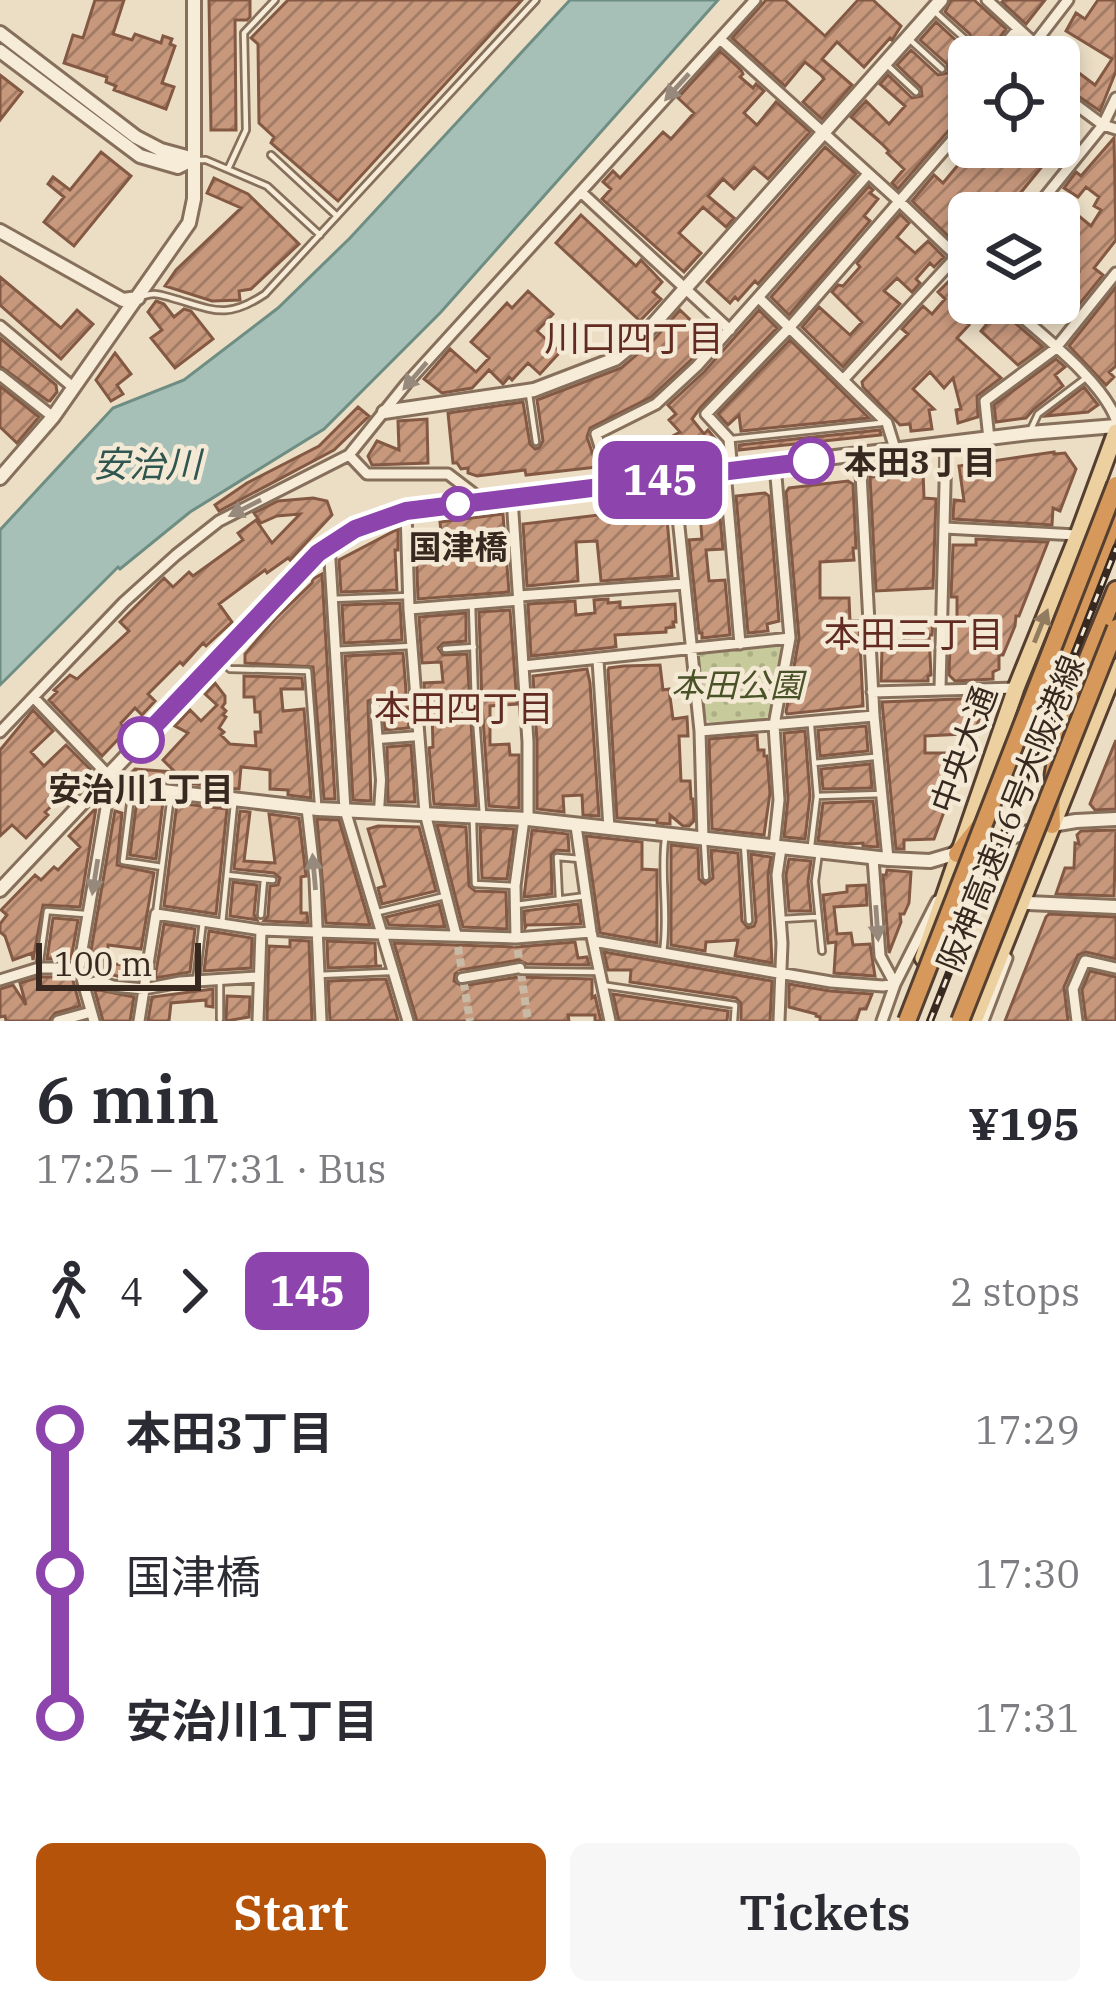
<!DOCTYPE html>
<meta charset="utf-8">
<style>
body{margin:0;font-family:"IBM Plex Serif","Noto Sans JP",serif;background:#f7f7f7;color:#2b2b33;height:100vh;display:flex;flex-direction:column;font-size:45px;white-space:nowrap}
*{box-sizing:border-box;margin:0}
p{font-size:39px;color:#7c7c81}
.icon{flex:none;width:66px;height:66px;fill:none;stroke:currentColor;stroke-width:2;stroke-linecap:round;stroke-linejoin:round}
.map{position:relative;height:1021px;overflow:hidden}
.details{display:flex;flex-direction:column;background:#fff;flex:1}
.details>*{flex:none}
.badge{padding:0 24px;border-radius:18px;font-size:42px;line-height:78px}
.tools{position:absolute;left:948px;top:36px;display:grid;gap:24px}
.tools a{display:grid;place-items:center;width:132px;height:132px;border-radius:18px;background:#fff;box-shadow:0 6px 18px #0003;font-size:60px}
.scale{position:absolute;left:36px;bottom:30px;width:165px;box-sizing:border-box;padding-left:12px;border:6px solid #37291f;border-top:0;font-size:33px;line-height:42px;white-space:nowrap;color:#37291f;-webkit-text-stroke:9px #f4e9d5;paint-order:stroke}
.map>.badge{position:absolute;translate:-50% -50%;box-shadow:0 0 0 6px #fff}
.legs{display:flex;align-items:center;gap:18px;height:132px;padding:0 36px;font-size:39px}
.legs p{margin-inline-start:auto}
.headline{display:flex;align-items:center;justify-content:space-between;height:204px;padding:0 36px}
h1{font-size:66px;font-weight:600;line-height:90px}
.primary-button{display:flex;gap:24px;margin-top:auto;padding:24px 36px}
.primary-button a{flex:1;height:138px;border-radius:18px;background:#b45309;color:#fff;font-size:48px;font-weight:600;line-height:138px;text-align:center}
.primary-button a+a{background:#f7f7f7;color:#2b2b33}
ul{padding:0 36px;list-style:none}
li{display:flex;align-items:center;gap:42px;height:144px;font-size:45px}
li i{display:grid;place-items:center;width:18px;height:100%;margin:0 15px;background:currentColor}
li i::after{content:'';width:30px;height:30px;margin:-15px;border:9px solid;border-radius:50%;background:#fff}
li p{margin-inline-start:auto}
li:first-child i{background:linear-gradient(#0000 50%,currentColor 0)}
li:last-child i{background:linear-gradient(currentColor 50%,#0000 0)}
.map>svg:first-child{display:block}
</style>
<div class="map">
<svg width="1116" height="1021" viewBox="0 0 1116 1021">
<defs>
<pattern id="grass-dots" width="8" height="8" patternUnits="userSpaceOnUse" patternTransform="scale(3)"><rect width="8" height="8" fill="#c7ca9a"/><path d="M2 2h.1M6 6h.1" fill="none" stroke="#acae84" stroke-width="1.8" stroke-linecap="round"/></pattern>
<pattern id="building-hatch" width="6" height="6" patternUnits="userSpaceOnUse" patternTransform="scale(3)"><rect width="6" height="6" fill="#c8987d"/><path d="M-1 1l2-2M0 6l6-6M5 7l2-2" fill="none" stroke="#a37c66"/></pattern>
</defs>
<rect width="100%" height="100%" fill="#ecdec5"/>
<!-- grass -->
<path fill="url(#grass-dots)" d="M776,643L781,649L771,714L765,719L709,722L705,718L695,658L699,651Z"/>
<!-- water -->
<path fill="#a7c0b7" stroke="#6e8e84" stroke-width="3" d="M570,0H718L441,312L324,429L190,512L120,569L118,567L0,685V530L113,408L184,380L278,308L350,238Z"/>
<!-- building -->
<path fill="url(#building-hatch)" stroke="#845943" stroke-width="3" d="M95,0H124L113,34L132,40L135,34L161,43L163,36L172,39L170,44L175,46L162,83L174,87L166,109L114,90L116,86L106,82L107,77L64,63L73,35L83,38Z
M209,0H250V17L247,20H235L236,130H211Z
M288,0H522L338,201L271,143L274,137L259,123L258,44L251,38Z
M766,0H785L825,36L858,0H873L901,26L892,40L890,38L864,67L837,42L822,59L852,85L822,119L803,102L824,79L821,75L805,62L785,86L732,38Z
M951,0H974L1006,29L985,57H969V76L962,79L950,95V102L955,106H962L969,99V112L962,115L898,189L892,183L904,169L887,153L889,151L882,144L851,117L866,101L889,124L905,106L880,84L888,75L912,98L922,96L921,88L897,65L911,50L938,75L948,73L947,64L920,40L936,22L961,45L971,43L970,34L945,12Z
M1004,0H1045L1026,24L1002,2Z
M1098,0H1116V71L1100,111L1059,83V58L1095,85L1112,59L1066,31L1076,13L1085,19Z
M720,51L741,70L743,74L740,77L753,88L756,84L764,91L744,113L757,125L776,102L810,132L768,179L754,167L734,189L723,179L708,196L734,218L726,227L703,207L679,233L701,253L684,272L602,199L611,189L603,182L613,171L620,178L663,132L671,139L694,113L678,98Z
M0,75L22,92L0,120Z
M1114,138L1116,240L1094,268L1103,275L1077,307L1061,295L1079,272L1059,256V213L1046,210L1057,198L1091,226L1101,210L1094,206L1099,197L1086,187L1078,197L1064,188L1076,172L1081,176Z
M825,147L856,174L758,284L755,281L738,300L735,297L730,303L707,282Z
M973,147H1009L1019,156L1027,147H1058L1018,196L1027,204L1023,213H969V256L912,201L934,175L943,183Z
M101,152L131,176L74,246L44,222L64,197L48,184L53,177L70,190Z
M214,178L248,194L299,244L251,289L239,291L240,300L212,301L165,286L176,270L241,208L207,193Z
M869,186L873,190L870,193L878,199L864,216L870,221L789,315L771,297Z
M900,214L909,223L897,237L915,253L928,241L944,257L934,267L930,263L916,279L920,283L912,292L897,278L884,291L900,304L843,367L802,327L819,307L850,335L862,322L832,292L838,285L843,286L860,267L857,263Z
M581,215L636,266L641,260L662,282L653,292L661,299L640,321L556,243Z
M961,272L969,277V303H981L965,321L969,325L957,338L1001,378L977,396L978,417L958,423L956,410L961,409L953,378L944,388L930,372L913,389L934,409L929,410L932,429L911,431L910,424L900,425L863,387L862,382L908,334L902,329L923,306L932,314L945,299L938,292L948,282L950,284Z
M0,277L61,328L77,310L93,324L61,359L0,305Z
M1116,287V366L1109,372L1114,377L1106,385L1069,346Z
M528,291L553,314L537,331L560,352L540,374L528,363L512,380L509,377L503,384L489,370L472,388L442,393L424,379L450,349L476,372L489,358L471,342L507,303L512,308Z
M156,301L164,304L174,317L184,309L191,311L213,339L175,368L151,338L162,330L148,312Z
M999,309L1043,347L1018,365L981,331Z
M680,310L700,329L707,321L717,330L691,360L651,397L590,428L587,437L597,467L526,475L525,470L477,476L468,473V468L461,469L457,463H453L448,413L523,402L530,444L535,449L539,448L543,441L537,400L621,368L651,343Z
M759,310L777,328L700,408L692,419L704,434L708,430L721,446L708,453L624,462L680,432L669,420L676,414L668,405L704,372Z
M0,338L56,385L57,392L50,401H48L0,366Z
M790,340L869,418L741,431L739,415L728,425L718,414Z
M115,353L131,374L117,385L123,394L111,401L96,380Z
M1056,359L1065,367L1055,375L1063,386L1034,409L1026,418L996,422L994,405Z
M0,386L39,417L17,443L0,427Z
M1084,387L1098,405L1088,412L1046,416Z
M358,407L369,416L334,450L219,511L215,505L247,483L319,446Z
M427,419L428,463L372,465L368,456L377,441L399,450L398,421Z
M880,430L881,435L739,450V445Z
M1054,452V454L1065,453L1076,469L1060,511L1053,508L1052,525L953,519L954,500L964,501L959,466Z
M923,471L924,498L936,499L933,588L876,591L870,477Z
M848,481L853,484L856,548H853L854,560L820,562V598H849L850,621H859L863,706L787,714L786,712L799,638L786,492L789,488Z
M765,493L769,496L779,621L767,624L768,631L748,633L736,496Z
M313,498L327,501L332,515L290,560L288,558L267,573L265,570L219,604L232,622L206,646L203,643L183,665L180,662L148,694L155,701L142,715L135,708L121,723L126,731L102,756L49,700L57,692L54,690L70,675L77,679L129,631L120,622L164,578L173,587L189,572L193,576L243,540L238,533L256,520L272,543L300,514L277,516L261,523L254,513L278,501Z
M713,505V508L719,507L723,549L706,550L709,581L725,580L730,635L702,638V633H699L689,540L702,539L700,514H705V506Z
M666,507L672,576L601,581L597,541L576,542L578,581L527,586L523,524Z
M503,514L509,592L418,599L416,544L442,542L440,522Z
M398,529V550H395L397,590L341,592L339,560Z
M976,539L1048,542L1019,616H1016L1015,626L1003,655H999V669L993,672V679L955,681L949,675L951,619H957V597H951L953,545H976Z
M322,574L335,799H324L313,667L245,663V654L276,618L312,583L313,579Z
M608,599V603L620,602V608L675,604L676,622H673L674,627L666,628V632L615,635L616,647L531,656L528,604L575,601L576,615L595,613L594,600Z
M400,603L402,640L344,643L342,605Z
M510,610L517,704L490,706V745L509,744L510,755H519V808L489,806L482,704L479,612Z
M466,613V641L443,643L438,648L443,655L467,654L476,806L434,804L429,748L433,747L432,709H426L424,683L443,682L441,662L422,663L419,617Z
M933,621L932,635H929L931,675L928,676V681H881L882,650L903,649L906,624Z
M403,653L409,728L385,730L382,702L376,698L368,701L371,801L353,800L345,656Z
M660,665L663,690L669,689L673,719L687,717L688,736H679L681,781H690L691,799H693L694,821L689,826H683L670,815V824L657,823V820L617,818L608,670L609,668L624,666Z
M587,669L590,683L599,816L583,815L582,795L563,796L564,812L537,809V742L533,676Z
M244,676L302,678L303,689H281L283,711L304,709L311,798L288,795V790L270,789V770L241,767L239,789L224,788L225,778L206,776L205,785L128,776L135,769L175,772L163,760L188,733L175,726L190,710L201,721L217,705L205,694L215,683L225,696V703L222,707L226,711L223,715L226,717L219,728L224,732L221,735L230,744L256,746L255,732H261L260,712H255L254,697H244Z
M983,698L986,701L973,736L964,734L925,736V753H960L963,760L934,839L904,840V849H896L882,702Z
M33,710L53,731L31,752L44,766L66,745L90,769L64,794L67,796L60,802L58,800L45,812L48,815L26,838L12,825L0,836V750Z
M866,726L868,751L820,756L818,730Z
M805,731L810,796L805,839L784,837L788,799L784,733Z
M757,735L758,750H764V756H767L770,793L764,835L712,829L709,739Z
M1116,740V809L1095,810L1090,804Z
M411,745L415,802H388L387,747Z
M870,764L872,788L823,789L821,769Z
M137,799L163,802L156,859L130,855Z
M873,801L878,847L863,846V843L850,844L818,841L823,803Z
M177,803L227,809L216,914L164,906Z
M96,808L80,907L43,905L33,960L32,953L13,960L5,936L0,932V924L7,915L1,910L35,875L41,880L54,867L58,870L80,847L69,836Z
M115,811L122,813L117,865L154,873L141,949L108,945L107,963L131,966L129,979L101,972L90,974L88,968Z
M240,811L250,812L244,861L275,863L269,814L299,818L306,876L301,877V913H307L308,923L264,921L268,916L270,886L278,885L280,878L274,873L234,869Z
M317,819L339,820L370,925L326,923Z
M437,825L466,827L469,886L475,891L506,892L507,929L463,927Z
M378,826L419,827L436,891L382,904L378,888L385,886L368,829Z
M480,827L514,829L507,879L482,878Z
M532,830L568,834L569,851L556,850L551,855L552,894L524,897Z
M1116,830L1114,896L1056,894L1065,868H1074L1075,843L1079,844L1077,835L1081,831Z
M586,836L642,842V869L657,870V943L600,933Z
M671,845L698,848L699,879L705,884L713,878L711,850L738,853L742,921L748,928L754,926L756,921L751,854L771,857L768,876L772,963L735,956L738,940L706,942L705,951L671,945Z
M789,859L811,861L808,881L811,911H789L786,875Z
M887,870L911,872L909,903L904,914H900L901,922L889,953L883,875H886Z
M233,882L257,885L254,914L257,920L230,916Z
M866,885L867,905L834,907L837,934L851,933L853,945L870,944L875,976L834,973L836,942L828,943L823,895L847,892V886Z
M439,904L445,927L389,925L386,917Z
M578,904L581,924L527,925L525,928L524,911Z
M1049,914L1116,917V959L1086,952L1078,955L1064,987L1068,1021H1005L1046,917Z
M53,918L78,920L71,959H47Z
M164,924L195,929L190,972L155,978Z
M209,931L252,938L251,968L204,971Z
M290,940L309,941L312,1021H267L269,946L290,947Z
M327,941L375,943L376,966H382L328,968Z
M575,942L578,958L587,957L589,965L527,964L519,960L461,970L455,974L454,981L462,986L518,977L592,979V998L595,996L601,1021H595V1015H568L569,1021H417L394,943L516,947Z
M604,952L772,981L770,1021H741V1003L736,998L630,982L631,970H608Z
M1090,971L1116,977V1021H1086L1082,990Z
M40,977H72L80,1006L55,1013L49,1021H6L5,1016L0,1017V989L13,985L26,1005L20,983Z
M386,979L398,1020L330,1021L328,981Z
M789,984L830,991L872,994L866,1009H860L856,1021H820V1017L816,1016V1014L789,1007Z
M213,989V1007L206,1006V1000L171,1003L169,1021H148L152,997Z
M99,990L134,997L130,1021H103L95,991Z
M613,994L728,1011L727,1021H619Z
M227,996L250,997L249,1017L226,1021Z"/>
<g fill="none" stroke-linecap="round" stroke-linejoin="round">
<!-- pedestrian-tunnel -->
<path stroke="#c8baa4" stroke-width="8" stroke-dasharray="8 4" stroke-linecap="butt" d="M456,935L470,1021
M516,938L528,1021"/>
<defs>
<path id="service" d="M933,10L965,39
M908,38L942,69
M886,64L916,92
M271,155L337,216
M200,160H206L267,186L320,235
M228,169L246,130L244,33L275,0
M144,296C155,292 161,295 172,298C214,310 226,320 265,294L536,0
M529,394L536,442
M1031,429L1038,414L1087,377
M732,439L881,423
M332,599L409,596
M472,604L475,704L483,814
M445,649L474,647
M334,650L412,646
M222,662L230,669L308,671L318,804
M814,763L874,757
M132,788L123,861L162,867
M817,796L882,794
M473,822L475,884L513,886
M704,841L706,877
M744,844L749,921
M811,846L817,796L811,726
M819,852L815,881L822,951
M227,875L273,880
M559,899L557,857L580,859
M516,905L586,896
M374,913L445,896
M156,914L171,795
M261,915L264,879
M781,919L817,917
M222,924L234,804
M663,952C669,914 660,877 665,839
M39,968L47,911L85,914
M521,971L600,972
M318,975L390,972
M196,981L203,921
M601,985L735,1005L734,1021
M220,1019V979"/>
<path id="pedestrian" d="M375,706L381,780L379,811
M378,739L419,736
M462,978L520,968"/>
<path id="minor" d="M987,0L1035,44
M720,39L901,203L969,268
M994,57L1018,29
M1024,57L1068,0
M1059,92L1103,125L1116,129
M958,98L969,85
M582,193L730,330
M1032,213L1103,125L1116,98
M759,298L887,423L896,452
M1006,303C1040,334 1100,378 1116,419
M0,326L74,388
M0,375L53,417
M843,380L956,257
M989,439L985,401L1055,349L1116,273
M349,455L367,474H448L482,500
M860,455L874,716L888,859
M732,470L729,439L706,414L790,327L969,121
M725,471L740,644
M674,478L700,731L703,839
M612,485L596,434L656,404L697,366L868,174
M512,498L528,742V819
M406,511L409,609L425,813L456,935
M945,528L1077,535
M329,544L345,810L408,1021
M519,596L684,584
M409,609L519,600
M598,660L609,828
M524,666L790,638
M940,689L946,444
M872,692L1016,688
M34,698L108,775
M700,731L874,716
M0,732L124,602L176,555L219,521L349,455L407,383L755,0
M307,808L315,879L321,1021
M576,826L591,932L610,1021
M774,847L779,800L774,725L790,638L775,465
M516,938L515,886L524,819
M593,941L831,982L883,986L895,984L880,956L873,858
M0,980L39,968H79
M84,985L99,981L113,986L144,989L180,982L258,977
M58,1021L91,1012
M94,1021L79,968L106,808L97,786
M139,1021L156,914L261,930L316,932L516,938L591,932
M258,1021L261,930
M779,1021L782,943L777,875L781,848
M882,1021L895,984L937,901
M983,1021L1007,958
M1077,1021L1073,989L1085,961L1116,968"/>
<path id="tertiary" d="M0,33L136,137L161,150L194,159
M0,51L140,156L178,167L194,159
M0,231L123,300L138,298
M384,412L534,390L615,359L643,336L941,0
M0,478L53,417L189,223L194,199V0
M108,775L120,786L318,809L528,819L888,859L930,861L1052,825L1076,821L1116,819
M0,890L318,553C356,523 397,512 444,505L1030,433L1116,426
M1028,903L1116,907"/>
<path id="primary" d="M923,958L1016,688L1078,535L1116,432
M974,1021L1116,667"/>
<path id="motorway" d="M1012,770L1044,707L1116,515
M1052,825C1046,741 1086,666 1116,590
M957,854L982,823"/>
</defs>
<!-- service casing -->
<use href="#service" stroke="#86705c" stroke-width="10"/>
<!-- pedestrian casing -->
<use href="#pedestrian" stroke="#86705c" stroke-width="14"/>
<!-- minor casing -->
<use href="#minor" stroke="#86705c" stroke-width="15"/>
<!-- tertiary casing -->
<use href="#tertiary" stroke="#86705c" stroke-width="18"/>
<!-- primary casing -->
<use href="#primary" stroke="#543f30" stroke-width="21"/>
<!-- motorway casing -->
<use href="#motorway" stroke="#543f30" stroke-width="22"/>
<!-- service -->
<use href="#service" stroke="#f7ecd8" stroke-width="4.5"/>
<!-- pedestrian -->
<use href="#pedestrian" stroke="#f7ecd8" stroke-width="8"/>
<!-- minor -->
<use href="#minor" stroke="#f7ecd8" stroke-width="9"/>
<!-- tertiary -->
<use href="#tertiary" stroke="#f7ecd8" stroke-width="12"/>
<!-- primary -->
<use href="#primary" stroke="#edd09f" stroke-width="15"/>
<!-- motorway -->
<use href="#motorway" stroke="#d7995b" stroke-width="16"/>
<defs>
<path id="rail" d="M930,1021L1116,548"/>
</defs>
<!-- rail casing -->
<use href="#rail" stroke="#37291f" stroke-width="8"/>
<!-- rail -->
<use href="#rail" stroke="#f4e9d5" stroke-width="3" stroke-dasharray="9" stroke-linecap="butt"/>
<defs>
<path id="motorway-bridge" d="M907,1021L1116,485
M960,1021L1116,628"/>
</defs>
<!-- motorway-bridge casing -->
<use href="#motorway-bridge" stroke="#543f30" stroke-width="22" stroke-linecap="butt"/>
<!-- motorway-bridge -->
<use href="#motorway-bridge" stroke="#d7995b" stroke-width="16"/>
</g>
<!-- one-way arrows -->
<defs><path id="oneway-solid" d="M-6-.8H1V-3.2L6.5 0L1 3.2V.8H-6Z" transform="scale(3)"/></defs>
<g fill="#978a7c">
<use href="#oneway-solid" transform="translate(677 87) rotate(132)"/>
<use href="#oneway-solid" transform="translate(415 376) rotate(131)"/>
<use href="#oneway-solid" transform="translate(245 508) rotate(153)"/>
<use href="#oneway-solid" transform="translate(314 872) rotate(-95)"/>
<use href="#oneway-solid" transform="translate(95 877) rotate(99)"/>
<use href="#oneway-solid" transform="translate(877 923) rotate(86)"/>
</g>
<use fill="#927c5f" href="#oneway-solid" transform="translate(1041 626) rotate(-68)"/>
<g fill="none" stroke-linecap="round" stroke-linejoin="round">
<defs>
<path id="line-1" d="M141,740L318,553L355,529L406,511L811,461"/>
</defs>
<!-- line-1 casing -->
<use href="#line-1" stroke="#fff" stroke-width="27"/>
<!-- line-1 -->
<use href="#line-1" stroke="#8e44ad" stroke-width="18"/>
</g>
<!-- markers -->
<g fill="#fff" stroke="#8e44ad" stroke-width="6">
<circle cx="811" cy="461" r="21"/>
<circle cx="458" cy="504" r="15"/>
<circle cx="141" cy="740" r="21"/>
</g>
<g text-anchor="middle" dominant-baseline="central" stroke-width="9" stroke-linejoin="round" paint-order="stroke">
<!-- stop labels -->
<g font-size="33" font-weight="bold" fill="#37291f" stroke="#f4e9d5">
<text x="844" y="461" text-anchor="start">本田3丁目</text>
<text x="458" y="546">国津橋</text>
<text x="141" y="788">安治川1丁目</text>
</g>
<!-- park labels -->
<g font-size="33" font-style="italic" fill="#4a5227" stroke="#f4e9d5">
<text x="737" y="684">本田公園</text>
</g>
<!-- street labels -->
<g font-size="33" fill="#37291f" stroke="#f4e9d5">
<text transform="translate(963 749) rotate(-70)">中央大通</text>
<text transform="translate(1010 813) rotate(-68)">阪神高速16号大阪港線</text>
</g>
<!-- neighbourhood labels -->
<g font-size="36" fill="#612b21" stroke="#f4e9d5">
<text x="634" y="337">川口四丁目</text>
<text x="914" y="633">本田三丁目</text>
<text x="464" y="707">本田四丁目</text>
</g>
<!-- water labels -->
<g font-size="36" font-style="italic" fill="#2f5651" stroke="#f4e9d5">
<text x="147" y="463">安治川</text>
</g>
</g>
</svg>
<div class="tools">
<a><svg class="icon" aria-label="locate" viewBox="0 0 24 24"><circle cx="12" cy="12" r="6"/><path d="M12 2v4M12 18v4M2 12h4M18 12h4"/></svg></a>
<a><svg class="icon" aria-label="layers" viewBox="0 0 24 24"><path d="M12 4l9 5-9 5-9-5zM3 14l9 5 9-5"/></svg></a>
</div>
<div class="scale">100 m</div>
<b class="badge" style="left:660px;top:480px;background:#8e44ad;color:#fff">145</b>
</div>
<section class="details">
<div class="headline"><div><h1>6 min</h1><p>17:25 – 17:31 · Bus</p></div><b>¥195</b></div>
<div class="legs"><svg class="icon" aria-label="walk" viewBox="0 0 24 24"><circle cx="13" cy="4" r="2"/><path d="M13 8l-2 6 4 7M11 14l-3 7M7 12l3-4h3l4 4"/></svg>4<svg class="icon" aria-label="forward" viewBox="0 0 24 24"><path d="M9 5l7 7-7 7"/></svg><b class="badge" style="background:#8e44ad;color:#fff">145</b><p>2 stops</p></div>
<ul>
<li><i style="color:#8e44ad"></i><b>本田3丁目</b><p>17:29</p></li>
<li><i style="color:#8e44ad"></i><span>国津橋</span><p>17:30</p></li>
<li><i style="color:#8e44ad"></i><b>安治川1丁目</b><p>17:31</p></li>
</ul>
<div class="primary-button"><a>Start</a><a>Tickets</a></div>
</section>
